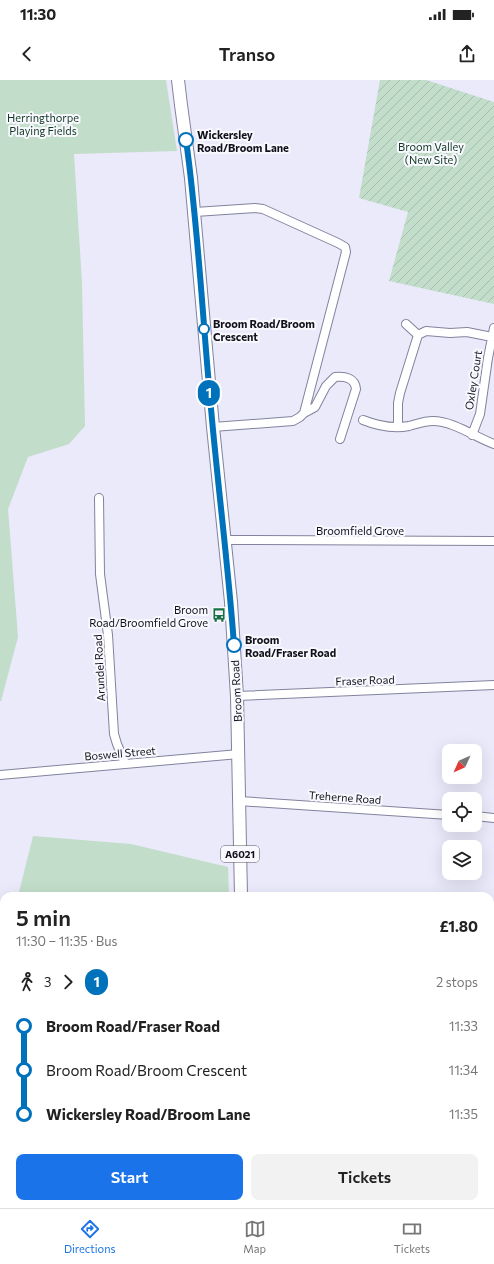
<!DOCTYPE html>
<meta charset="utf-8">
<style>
body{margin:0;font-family:Commissioner,sans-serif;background:#f2f2f2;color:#222;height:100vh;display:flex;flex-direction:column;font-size:15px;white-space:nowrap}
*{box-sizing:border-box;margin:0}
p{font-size:13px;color:#767676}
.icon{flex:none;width:22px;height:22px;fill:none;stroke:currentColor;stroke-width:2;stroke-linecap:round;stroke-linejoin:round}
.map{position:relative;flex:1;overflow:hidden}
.panel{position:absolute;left:0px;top:812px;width:494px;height:316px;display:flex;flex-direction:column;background:#fff;border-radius:12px 12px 0 0;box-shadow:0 4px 16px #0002}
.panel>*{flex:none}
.badge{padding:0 8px;border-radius:13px;font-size:14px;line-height:26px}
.needle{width:26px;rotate:225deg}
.buttons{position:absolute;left:442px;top:664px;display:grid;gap:8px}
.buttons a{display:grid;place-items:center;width:40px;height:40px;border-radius:8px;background:#fff;box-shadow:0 4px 16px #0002;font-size:20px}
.map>.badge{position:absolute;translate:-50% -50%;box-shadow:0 0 0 2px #fff}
.legs{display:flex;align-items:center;gap:6px;height:44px;padding:0 16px;font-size:13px}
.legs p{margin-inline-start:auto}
.headline{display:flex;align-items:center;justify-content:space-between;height:68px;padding:0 16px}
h1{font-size:22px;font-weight:600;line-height:30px}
.button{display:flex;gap:8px;margin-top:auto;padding:8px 16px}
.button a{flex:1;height:46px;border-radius:8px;background:#1a73e8;color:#fff;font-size:16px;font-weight:600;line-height:46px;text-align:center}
.button a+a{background:#f2f2f2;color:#222}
ul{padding:0 16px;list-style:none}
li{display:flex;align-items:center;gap:14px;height:44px;font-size:15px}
li i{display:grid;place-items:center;width:6px;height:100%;margin:0 5px;background:currentColor}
li i::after{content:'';width:10px;height:10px;margin:-5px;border:3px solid;border-radius:50%;background:#fff}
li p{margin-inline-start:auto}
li:first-child i{background:linear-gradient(#0000 50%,currentColor 0)}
li:last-child i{background:linear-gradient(currentColor 50%,#0000 0)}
.status{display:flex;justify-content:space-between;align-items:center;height:28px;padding:0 20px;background:#fff;direction:ltr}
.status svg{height:11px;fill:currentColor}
header{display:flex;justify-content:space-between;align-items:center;height:52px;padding:0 16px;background:#fff;font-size:18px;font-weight:600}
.tabs{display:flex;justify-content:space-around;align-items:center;height:56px;border-top:1px solid #e0e0e0;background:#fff;font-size:11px;color:#767676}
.tabs a{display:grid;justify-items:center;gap:2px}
.tabs .current{color:#1a73e8}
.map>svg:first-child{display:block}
</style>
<div class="status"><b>11:30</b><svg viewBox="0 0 49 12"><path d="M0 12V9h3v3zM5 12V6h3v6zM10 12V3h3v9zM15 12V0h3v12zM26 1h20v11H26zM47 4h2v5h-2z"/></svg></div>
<header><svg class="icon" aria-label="back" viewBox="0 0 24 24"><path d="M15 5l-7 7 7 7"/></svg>Transo<svg class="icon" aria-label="share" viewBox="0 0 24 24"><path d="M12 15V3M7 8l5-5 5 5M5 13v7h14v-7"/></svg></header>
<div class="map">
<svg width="494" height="1128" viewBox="0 0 494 1128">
<defs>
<pattern id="garden-furrows" width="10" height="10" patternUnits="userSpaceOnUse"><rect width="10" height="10" fill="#c2ddca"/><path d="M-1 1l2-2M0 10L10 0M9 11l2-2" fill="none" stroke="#a6bdad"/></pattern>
</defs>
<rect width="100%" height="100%" fill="#eaeafb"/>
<!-- park -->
<path fill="#c2ddca" d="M0,0H166L177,71L74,74L82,203L85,346L69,364L28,377L8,429L18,557L1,621H0Z
M33,756L131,764L228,787L229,816H18Z
M4,870V922L0,921V886Z"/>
<!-- garden -->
<path fill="url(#garden-furrows)" d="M380,0H426L494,22V224L389,201L408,132L359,118Z"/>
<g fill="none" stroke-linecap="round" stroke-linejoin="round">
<defs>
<path id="street" d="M195,132L255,128L263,129L338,163L345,167L346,172L304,333L300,337L293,341L213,347
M406,244L418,255
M304,333L315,327L326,306L335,297C345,296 355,298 356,309L340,359
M363,340C378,346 393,349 409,346C417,344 424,341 433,341C453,341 475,357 494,364
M398,347V323L400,313L418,255L426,251L450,253L467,252L492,257
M472,355L480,334L488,278L494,248
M99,418L100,494L108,555L114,654L117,664L125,683
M225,460L494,461
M237,616L494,605
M0,695L239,674
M239,721L449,735
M475,736L494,738
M0,928L4,930
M0,968L4,969
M0,1015L4,1016
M490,1041L494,1036
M0,1114L4,1116
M490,1123H494
M34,1124L48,1128
M89,1128L90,1124
M338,1128L352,1124
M435,1128V1124"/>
<path id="primary" d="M178,0L181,25L191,98L213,347L231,522L237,616L241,816
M304,1124L305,1128
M118,1128L120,1124"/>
</defs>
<!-- street casing -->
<use href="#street" stroke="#82829d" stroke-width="10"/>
<!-- primary casing -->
<use href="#primary" stroke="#82829d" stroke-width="14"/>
<!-- street -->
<use href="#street" stroke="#fff" stroke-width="8"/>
<!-- primary -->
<use href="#primary" stroke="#fff" stroke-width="12"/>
</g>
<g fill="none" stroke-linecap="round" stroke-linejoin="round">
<defs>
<path id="line-1" d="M186,60C198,145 202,231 210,317C217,400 228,482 234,565"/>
</defs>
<!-- line-1 casing -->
<use href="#line-1" stroke="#fff" stroke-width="9"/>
<!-- line-1 -->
<use href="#line-1" stroke="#0072bc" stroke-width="6"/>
</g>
<!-- icons -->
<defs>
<symbol id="bus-bare" viewBox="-9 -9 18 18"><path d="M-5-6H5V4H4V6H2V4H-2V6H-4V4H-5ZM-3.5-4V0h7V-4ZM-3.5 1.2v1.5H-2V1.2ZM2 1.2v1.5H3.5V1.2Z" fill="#187044" stroke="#f8f8fe" stroke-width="2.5" paint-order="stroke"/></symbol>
</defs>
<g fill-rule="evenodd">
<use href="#bus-bare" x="209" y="525" width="20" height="20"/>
</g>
<!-- markers -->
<g fill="#fff" stroke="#0072bc" stroke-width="2">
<circle cx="186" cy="60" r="7"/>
<circle cx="204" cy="249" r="5"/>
<circle cx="234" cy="565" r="7"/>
</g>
<g text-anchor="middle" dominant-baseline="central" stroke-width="4" stroke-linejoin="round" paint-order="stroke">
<!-- shield labels -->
<rect fill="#f8f8fe" stroke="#56565f" stroke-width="1" x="221" y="766" width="38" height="16" rx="3"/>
<g font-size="10" font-weight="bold" fill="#11111b">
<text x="240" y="774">A6021</text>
</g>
<!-- park labels -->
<g font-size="11" fill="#0f3922" stroke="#f8f8fe">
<text x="43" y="37">Herringthorpe<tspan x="43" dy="13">Playing Fields</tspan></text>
<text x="431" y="66">Broom Valley<tspan x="431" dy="13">(New Site)</tspan></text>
</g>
<!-- stop labels -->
<g font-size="11" font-weight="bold" fill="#11111b" stroke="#f8f8fe" text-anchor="start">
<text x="197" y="54">Wickersley<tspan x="197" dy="13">Road/Broom Lane</tspan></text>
<text x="213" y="243">Broom Road/Broom<tspan x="213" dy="13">Crescent</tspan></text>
<text x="245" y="559">Broom<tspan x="245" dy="13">Road/Fraser Road</tspan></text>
</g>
<!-- street labels -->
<g font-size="11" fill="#11111b" stroke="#f8f8fe">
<text transform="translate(473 300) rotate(-81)">Oxley Court</text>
<text x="360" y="450">Broomfield Grove</text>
<text transform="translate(99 588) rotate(-93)">Arundel Road</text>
<text transform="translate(365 600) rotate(-2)">Fraser Road</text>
<text transform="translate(236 611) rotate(-93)">Broom Road</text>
<text transform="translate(120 673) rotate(-5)">Boswell Street</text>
<text transform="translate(345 717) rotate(4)">Treherne Road</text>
</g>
<!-- poi labels -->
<g font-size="11" fill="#11111b" stroke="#f8f8fe" text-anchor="end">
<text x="208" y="529">Broom<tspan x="208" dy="13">Road/Broomfield Grove</tspan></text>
</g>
</g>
</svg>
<div class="buttons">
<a><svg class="needle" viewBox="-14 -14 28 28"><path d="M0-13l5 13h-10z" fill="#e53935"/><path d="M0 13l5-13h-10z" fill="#767676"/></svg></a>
<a><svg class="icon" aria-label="locate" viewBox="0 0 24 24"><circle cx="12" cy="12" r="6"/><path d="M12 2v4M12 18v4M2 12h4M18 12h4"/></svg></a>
<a><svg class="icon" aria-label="layers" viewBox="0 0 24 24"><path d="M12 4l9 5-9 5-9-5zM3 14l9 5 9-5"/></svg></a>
</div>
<b class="badge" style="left:209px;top:313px;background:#0072bc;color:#fff">1</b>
<section class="panel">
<div class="headline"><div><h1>5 min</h1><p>11:30 – 11:35 · Bus</p></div><b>£1.80</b></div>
<div class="legs"><svg class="icon" aria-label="walk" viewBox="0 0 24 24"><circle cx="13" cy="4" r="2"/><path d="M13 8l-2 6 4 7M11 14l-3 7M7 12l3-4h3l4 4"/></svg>3<svg class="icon" aria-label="forward" viewBox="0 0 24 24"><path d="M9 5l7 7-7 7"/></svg><b class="badge" style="background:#0072bc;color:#fff">1</b><p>2 stops</p></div>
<ul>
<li><i style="color:#0072bc"></i><b>Broom Road/Fraser Road</b><p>11:33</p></li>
<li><i style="color:#0072bc"></i><span>Broom Road/Broom Crescent</span><p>11:34</p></li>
<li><i style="color:#0072bc"></i><b>Wickersley Road/Broom Lane</b><p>11:35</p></li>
</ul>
<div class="button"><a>Start</a><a>Tickets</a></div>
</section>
</div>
<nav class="tabs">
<a class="current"><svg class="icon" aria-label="directions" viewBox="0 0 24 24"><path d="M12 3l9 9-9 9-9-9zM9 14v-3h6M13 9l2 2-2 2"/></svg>Directions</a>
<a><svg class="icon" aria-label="map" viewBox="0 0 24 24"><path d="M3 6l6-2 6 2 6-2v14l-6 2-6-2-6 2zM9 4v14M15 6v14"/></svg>Map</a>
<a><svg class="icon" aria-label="tickets" viewBox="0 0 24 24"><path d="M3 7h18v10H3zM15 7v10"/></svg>Tickets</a>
</nav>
